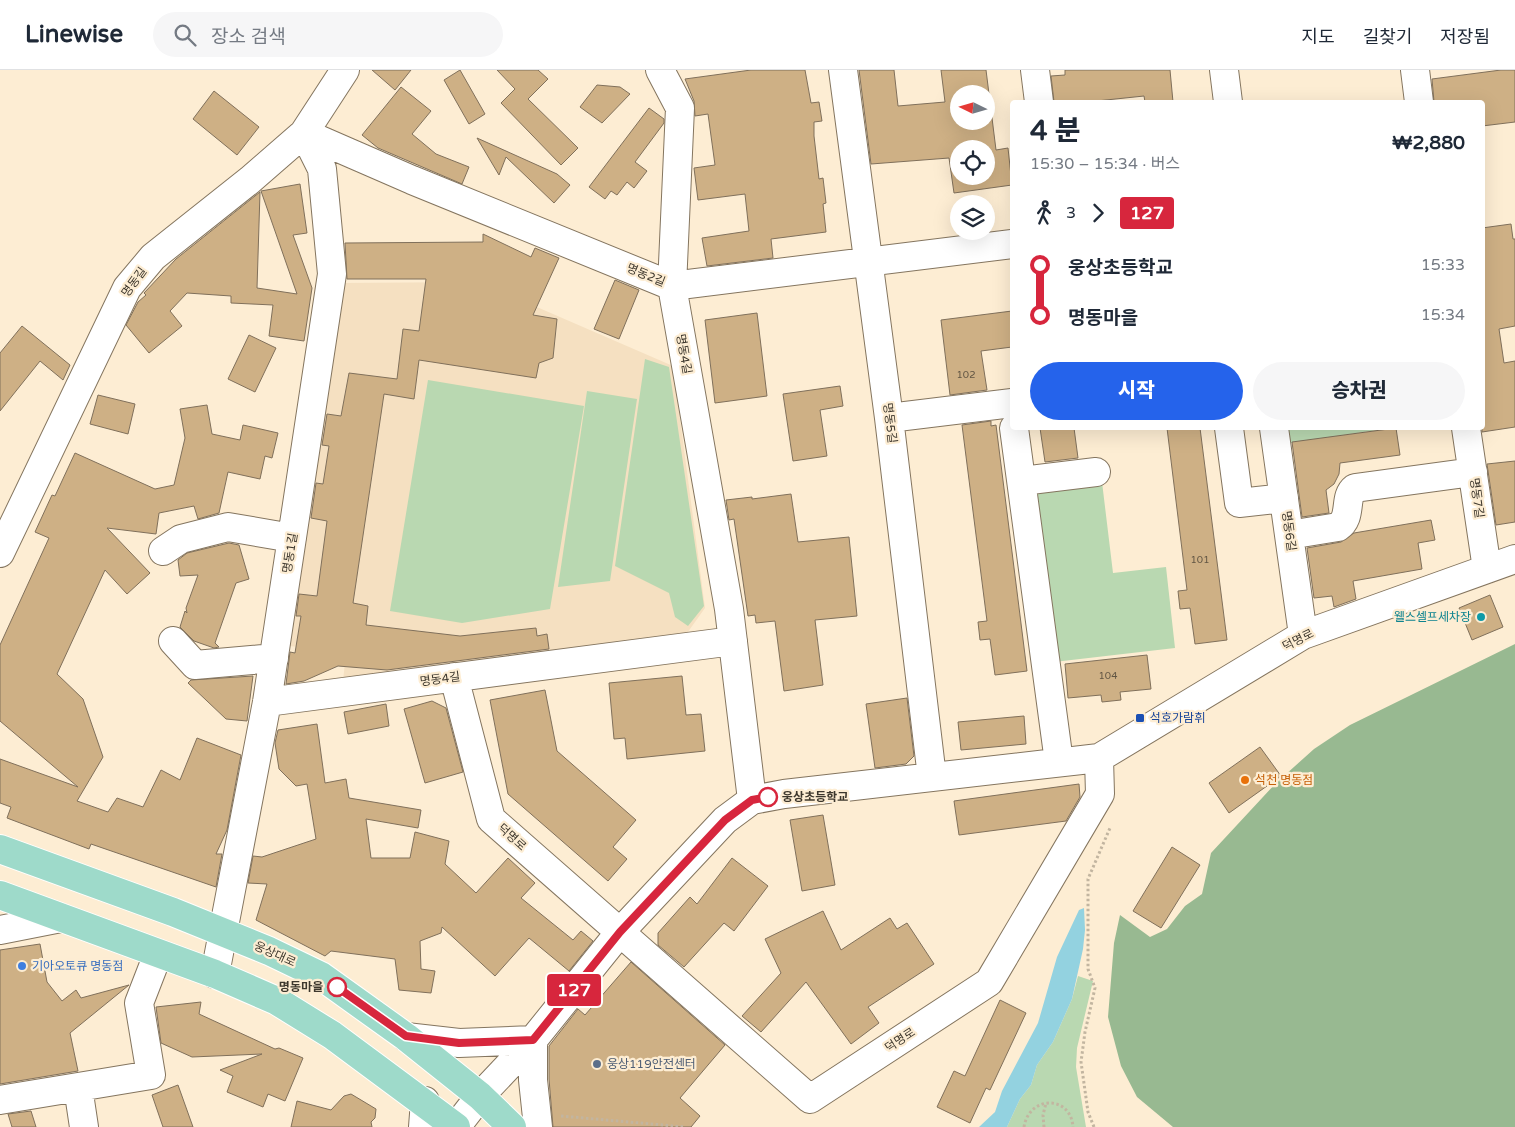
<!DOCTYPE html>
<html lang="ko">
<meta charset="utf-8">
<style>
body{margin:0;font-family:"Varela Round","Noto Sans KR",sans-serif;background:#f6f6f7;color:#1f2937;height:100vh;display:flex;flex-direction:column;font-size:19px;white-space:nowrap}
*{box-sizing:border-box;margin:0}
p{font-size:16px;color:#747a83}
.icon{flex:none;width:28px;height:28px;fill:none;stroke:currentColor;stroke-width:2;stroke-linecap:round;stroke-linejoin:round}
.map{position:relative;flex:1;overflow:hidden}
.sheet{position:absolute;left:1010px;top:30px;width:475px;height:330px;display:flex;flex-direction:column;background:#fff;border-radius:5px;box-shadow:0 5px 20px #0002}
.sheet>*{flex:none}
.badge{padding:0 10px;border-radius:4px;font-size:18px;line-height:32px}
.needle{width:32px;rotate:275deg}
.fabs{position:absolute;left:950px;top:15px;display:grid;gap:10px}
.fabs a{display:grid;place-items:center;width:45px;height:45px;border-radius:50%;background:#fff;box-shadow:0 5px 20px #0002;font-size:25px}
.map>.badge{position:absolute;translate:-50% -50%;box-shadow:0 0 0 2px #fff}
.legs{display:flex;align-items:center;gap:8px;height:55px;padding:0 20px;font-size:16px}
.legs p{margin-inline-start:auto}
.summary{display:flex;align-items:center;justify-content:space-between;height:85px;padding:0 20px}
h1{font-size:28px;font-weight:800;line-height:38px}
.action{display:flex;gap:10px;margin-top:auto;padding:10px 20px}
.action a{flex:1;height:58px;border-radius:30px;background:#2563eb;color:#fff;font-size:20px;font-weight:800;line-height:58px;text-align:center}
.action a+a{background:#f6f6f7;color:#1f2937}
ul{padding:0 20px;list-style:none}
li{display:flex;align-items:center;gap:18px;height:50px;font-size:19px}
li i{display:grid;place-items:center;width:8px;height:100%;margin:0 6px;background:currentColor}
li i::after{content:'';width:12px;height:12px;margin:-6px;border:4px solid;border-radius:50%;background:#fff}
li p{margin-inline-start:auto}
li:first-child i{background:linear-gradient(#0000 50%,currentColor 0)}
li:last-child i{background:linear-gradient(currentColor 50%,#0000 0)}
header{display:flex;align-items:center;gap:30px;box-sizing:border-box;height:70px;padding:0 25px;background:#fff;border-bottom:1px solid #e0e1e3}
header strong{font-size:24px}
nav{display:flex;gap:28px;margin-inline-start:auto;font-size:18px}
.search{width:350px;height:45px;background:#f6f6f7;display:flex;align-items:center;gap:12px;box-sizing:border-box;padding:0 18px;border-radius:28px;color:#747a83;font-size:19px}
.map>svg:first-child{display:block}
</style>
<header>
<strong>Linewise</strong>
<div class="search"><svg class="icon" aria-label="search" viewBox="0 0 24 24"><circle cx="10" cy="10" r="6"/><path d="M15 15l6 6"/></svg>장소 검색</div>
<nav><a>지도</a><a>길찾기</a><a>저장됨</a></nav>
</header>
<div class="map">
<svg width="1515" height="1057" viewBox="0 0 1515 1057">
<rect width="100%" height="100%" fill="#fdedd3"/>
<!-- built -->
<path fill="#f5e0c1" d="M479,212L673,296L705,538L685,566L343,611L346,583L282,575L338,213Z"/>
<!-- green -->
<path fill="#b9d8b1" d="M645,289L669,297L704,536L688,556L675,547L669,523L615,496Z
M428,310L584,336L550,539L462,553L390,541Z
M587,321L637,329L610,511L558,517Z
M1282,358H1391L1284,374Z
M1102,412L1113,503L1166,497L1175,578L1054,592L1034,420Z
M1078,906L1093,911L1077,978L1076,997L1086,1057H1007L1020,1029L1031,1015L1037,995L1053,972L1072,929Z"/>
<!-- forest -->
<path fill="#98b991" d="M1515,574V1057H1173L1137,1027L1121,996L1108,947L1114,873L1120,845L1150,867L1167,859L1185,836L1202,824L1211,783L1275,714L1314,679L1350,655Z"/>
<!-- water -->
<path fill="#93d2e0" d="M1084,838L1085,860L1083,879L1072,929L1053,972L1037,995L1031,1015L1020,1029L1007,1057H979L995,1042L1002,1021L1038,953L1057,887L1079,840Z"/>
<!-- building -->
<path fill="#ceb085" stroke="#80705b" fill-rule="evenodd" d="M372,0H411L395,20Z
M460,0L485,44L469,54L444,10Z
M497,0H538L548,9L528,29L578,78L561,95L501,33L515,19Z
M751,0H805L811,33L819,32L822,51L814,52V66L819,109L823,108L826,133L823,134L826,162L771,169L773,188L707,196L702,168L749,161L745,124L698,130L694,98L715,95L708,44L695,46L694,31L685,9Z
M859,0H894L898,36L945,32L941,0H986L996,80L1008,78L1012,115L954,123L949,88L871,94ZM959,24H986V51H959ZM959,79H986V106H959Z
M1065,0H1170L1173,32H1145L1144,26L1087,32H1054L1051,6L1065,5Z
M1501,0H1515V52L1482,56V32H1434L1432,9Z
M597,15L620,17L630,24L602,53L580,37Z
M401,17L431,41L412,64L436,84L469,97L462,114L378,78L362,65Z
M214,21L259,57L237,85L193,49Z
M649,38L664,49V53L635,92L647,101L634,118L627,112L617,125L611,121L605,129L589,117Z
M477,68L557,104L570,115L554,133L506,87L499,105Z
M300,114L307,163L293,165L312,218L304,271L269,266L273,235L231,233V226L187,223L170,241L182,256L149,283L126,255L138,232L146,225L144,223L176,189L260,122L257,218L297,224L261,121Z
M1511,154L1513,169H1515V256L1499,259L1504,293L1515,291V357L1482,362V158Z
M483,164L531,187L535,178L559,188L533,245L557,249L553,288L539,293L536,308L419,290L414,329L384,324L353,533L368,536L366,555L460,566L536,558L537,566L547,564L549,579L387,600L338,596L304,611L286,614L290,582L295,583L301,546H296L299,524L317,526L327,451L311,448L316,413L323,414L329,376L322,375L327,344L341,346L349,303L397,309L403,259L419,261L426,209H347L345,173L483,172Z
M615,210L639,220L619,269L594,259Z
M1012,241V277L981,281L987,320L950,325L941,250Z
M757,243L767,326L715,333L705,250Z
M22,256L70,295L63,310L40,291L0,341V283Z
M249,265L276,278L255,322L228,309Z
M840,316L843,336L820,340L827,386L793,391L783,324Z
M98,325L135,334L128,364L90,354Z
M207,335L212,364L240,370L243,355L278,363L272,388L265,386L260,409L228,402L219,443L198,449L194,436L159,443L156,464L107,458L150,503L127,524L105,500L57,604L83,629L103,687L77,731L108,742L117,728L143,737L161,700L180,710L197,668L241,685L227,760L216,784H222L216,817L91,774L89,779L7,748L11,737L0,733V689L78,717L0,651V575L49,468L35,462L52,425L55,426L75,383L155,419L174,415L185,368L180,339Z
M991,351V356L996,355L1027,601L995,605L990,569L980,570L978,552L987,551L962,355Z
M1040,358H1074L1078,388L1045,392Z
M1167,358H1200L1227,570L1195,574L1190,538L1180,539L1178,521L1187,520Z
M1396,358L1400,385L1340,393L1339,404L1334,414L1326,420L1329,443L1302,447L1292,372Z
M1515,391V452L1496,455L1487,394Z
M791,424L798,472L849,467L857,546L815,550L823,615L784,621L775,551L756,553L755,545L748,546L734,449L729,450L726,430L752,427V429Z
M1431,450L1435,470L1418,473L1422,499L1353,511L1356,529L1334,537L1332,526L1314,528L1307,478L1341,472L1354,463Z
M229,473L239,475L249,509L236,513L215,573L219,577L214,578L194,571L180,557L185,541L187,543L186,538L198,505L180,506L178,490L187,483Z
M1490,525L1503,557L1472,570L1459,538Z
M1147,585L1151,619L1120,622L1121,630L1102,632L1101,625L1068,628L1065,594Z
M253,606L247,651L226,649L188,613L191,610Z
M682,606L686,645L701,644L705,681L627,689L625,668L614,669L609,613Z
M545,620L557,681L636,750L613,777L627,789L608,811L508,724L490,630Z
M907,628L914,686L906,694L875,698L866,634Z
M432,631L446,638L463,702L425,713L404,639Z
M386,634L389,656L348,664L344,642Z
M1024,646L1026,674L961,680L958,652Z
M317,654L325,713L346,709L349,728L421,740L418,758L366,749L371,788H410L415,762L449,771L445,794L476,823L508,788L535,813L521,828L573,870L581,861L593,871L569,901L529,868L495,906L442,857L441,863L420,871L421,899L435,901L431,923L399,920L395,889L331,881L325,886L256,850L267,814L248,813L253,786L262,787L316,769L307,714L296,716L279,699L275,673L278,660Z
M1260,677L1281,706L1229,743L1209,713Z
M1079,714L1080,727L1066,751L959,765L954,731Z
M823,745L835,815L802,821L790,750Z
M1172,777L1200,795L1161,858L1133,841Z
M732,788L768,816L734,861L724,853L684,897L658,875V863L690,827L697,834Z
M823,841L841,880L890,848L897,859L907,853L934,894L868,937L879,953L851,974L806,912L761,962L742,946L781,903L765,869Z
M40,874L47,912L62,931L76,920L81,928L129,915L70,963L78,1001L0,1014V880Z
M631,892L725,975L680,1028L700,1046L691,1057H553L549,1009V976L578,939L585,945Z
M1000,930L1026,943L990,1020L986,1018L970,1053L937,1037L954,1001L965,1006Z
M201,932L199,944L275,979L279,978L303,988L285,1031L268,1024L263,1037L227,1022L233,1006L220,1000L262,984L192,987L161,973L156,937Z
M178,1015L193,1057H163L152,1025Z
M351,1024L376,1039L375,1048L371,1052L372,1057H291L297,1031L331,1040L344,1026Z
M31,1041L36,1057H12L8,1044Z"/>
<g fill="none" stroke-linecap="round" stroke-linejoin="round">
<defs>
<path id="minor" d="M660,0L680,38L672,216L729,539L752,730
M843,0L889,348L932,707
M1035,0L1039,32
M1224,0L1228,32
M1415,0L1419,32
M304,63L412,110L672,216L1012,174
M889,348L1012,333
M1014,358L1059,692
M1229,358L1239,433L1284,428
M1274,358L1303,565
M1466,358L1487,499
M1022,411L1096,402
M1289,465L1338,457C1353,447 1343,427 1355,418L1473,402
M163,481L181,469L228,457L292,468
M0,483L127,218L153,187L250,110L304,63L345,0
M173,571L195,595L274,588
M454,607L491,749L810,1029L989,912L1100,724L1099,688
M267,632L733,571
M0,860L61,848
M215,904L267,632L332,204L322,99L304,63
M406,967L459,973L533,970V1010L538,1057
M78,1017L84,1057
M0,1030L151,1005L139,933L158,884
M423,1057L425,1031
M456,1057L480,1026L533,970L620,862L725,750L752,730L784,724L1099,688L1303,565L1515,489"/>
<path id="major" d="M0,779L173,842L269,881L321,906L406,967L480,1026L512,1057
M0,825L215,904L277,931L332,965L456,1057"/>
</defs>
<!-- minor casing -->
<use href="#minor" stroke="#84755f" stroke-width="30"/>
<!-- major casing -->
<use href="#major" stroke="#fff" stroke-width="30"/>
<!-- path -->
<path stroke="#c2b5a0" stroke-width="3" stroke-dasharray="2.5 2.5" stroke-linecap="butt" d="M561,1046L685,1057
M1024,1057C1029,1025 1071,1025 1073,1057
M1044,1057L1043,1045L1046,1033
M1094,1057L1088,1042L1081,992L1085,962L1095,918L1088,899V809L1110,758"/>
<!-- minor -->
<use href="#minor" stroke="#fff" stroke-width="28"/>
<!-- major -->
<use href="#major" stroke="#9edaca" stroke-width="28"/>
</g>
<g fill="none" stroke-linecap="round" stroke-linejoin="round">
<defs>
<path id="line-1" d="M337,917L406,966L459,973L533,970L620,862L725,750L752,730L768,727"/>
</defs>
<!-- line-1 casing -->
<use href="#line-1" stroke="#fff" stroke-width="11"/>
<!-- line-1 -->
<use href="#line-1" stroke="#d7263d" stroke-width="8"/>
</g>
<!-- markers -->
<circle fill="#0f9aa8" stroke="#fdedd3" stroke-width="2" cx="1481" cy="547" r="5"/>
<rect fill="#1a4fb4" stroke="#fdedd3" stroke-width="2" x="1135" y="643" width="10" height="10" rx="2.5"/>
<circle fill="#e8710a" stroke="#fdedd3" stroke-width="2" cx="1245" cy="710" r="5"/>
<g fill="#fff" stroke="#d7263d" stroke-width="2.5">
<circle cx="768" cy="727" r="9"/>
<circle cx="337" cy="917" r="9"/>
</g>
<circle fill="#3f7fe0" stroke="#fdedd3" stroke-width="2" cx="22" cy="896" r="5"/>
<circle fill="#5c6f8a" stroke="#fdedd3" stroke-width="2" cx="597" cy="994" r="5"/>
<g text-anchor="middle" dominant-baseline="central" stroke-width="4.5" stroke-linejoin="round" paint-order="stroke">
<!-- number labels -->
<g font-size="10" fill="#615543">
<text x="966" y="305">102</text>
<text x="1200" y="490">101</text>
<text x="1108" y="606">104</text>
</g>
<!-- street labels -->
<g font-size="12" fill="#3d372d" stroke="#fdedd3">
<text transform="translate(646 205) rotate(22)">명동2길</text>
<text transform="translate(134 212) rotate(-54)">명동길</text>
<text transform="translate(684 284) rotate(80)">명동4길</text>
<text transform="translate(890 353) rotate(83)">명동5길</text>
<text transform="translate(1477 428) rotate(82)">명동7길</text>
<text transform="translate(1289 461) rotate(82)">명동6길</text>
<text transform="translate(290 483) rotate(-81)">명동1길</text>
<text transform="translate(1298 570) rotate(-27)">덕명로</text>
<text transform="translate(440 609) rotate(-8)">명동4길</text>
<text transform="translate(512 767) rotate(42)">덕명로</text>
<text transform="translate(275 884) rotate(24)">웅상대로</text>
<text transform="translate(900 970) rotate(-33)">덕명로</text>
</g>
<!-- culture labels -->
<g font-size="12" fill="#0d838f" stroke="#fdedd3" text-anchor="end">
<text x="1471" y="547">웰스셀프세차장</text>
</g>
<!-- transit labels -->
<g font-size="12" fill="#164399" stroke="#fdedd3" text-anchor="start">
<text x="1150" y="648">석호가람휘</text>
</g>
<!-- food labels -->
<g font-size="12" fill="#c56008" stroke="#fdedd3" text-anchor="start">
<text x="1255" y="710">석천 명동점</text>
</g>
<!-- stop labels -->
<g font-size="12" font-weight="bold" fill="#3d372d" stroke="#fdedd3" text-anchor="start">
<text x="782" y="727">웅상초등학교</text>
<text x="323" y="917" text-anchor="end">명동마을</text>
</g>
<!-- shop labels -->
<g font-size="12" fill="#366cbe" stroke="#fdedd3" text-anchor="start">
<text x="32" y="896">기아오토큐 명동점</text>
</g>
<!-- service labels -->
<g font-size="12" fill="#4e5e75" stroke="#fdedd3" text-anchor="start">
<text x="607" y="994">웅상119안전센터</text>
</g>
</g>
</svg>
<div class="fabs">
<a><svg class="needle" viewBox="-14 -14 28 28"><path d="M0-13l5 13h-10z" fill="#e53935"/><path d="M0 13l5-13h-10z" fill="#747a83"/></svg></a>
<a><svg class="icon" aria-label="locate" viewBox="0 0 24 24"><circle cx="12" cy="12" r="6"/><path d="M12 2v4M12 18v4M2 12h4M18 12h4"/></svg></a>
<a><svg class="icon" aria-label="layers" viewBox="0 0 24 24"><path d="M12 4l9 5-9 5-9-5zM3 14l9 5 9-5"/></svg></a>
</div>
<b class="badge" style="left:574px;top:920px;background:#d7263d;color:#fff">127</b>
<section class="sheet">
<div class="summary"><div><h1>4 분</h1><p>15:30 – 15:34 · 버스</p></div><b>₩2,880</b></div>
<div class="legs"><svg class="icon" aria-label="walk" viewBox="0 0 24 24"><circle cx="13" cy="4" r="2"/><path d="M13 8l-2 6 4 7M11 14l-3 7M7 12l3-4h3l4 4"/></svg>3<svg class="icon" aria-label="forward" viewBox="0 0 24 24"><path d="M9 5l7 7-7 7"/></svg><b class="badge" style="background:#d7263d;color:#fff">127</b></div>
<ul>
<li><i style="color:#d7263d"></i><b>웅상초등학교</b><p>15:33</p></li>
<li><i style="color:#d7263d"></i><b>명동마을</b><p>15:34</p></li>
</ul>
<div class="action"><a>시작</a><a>승차권</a></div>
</section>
</div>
